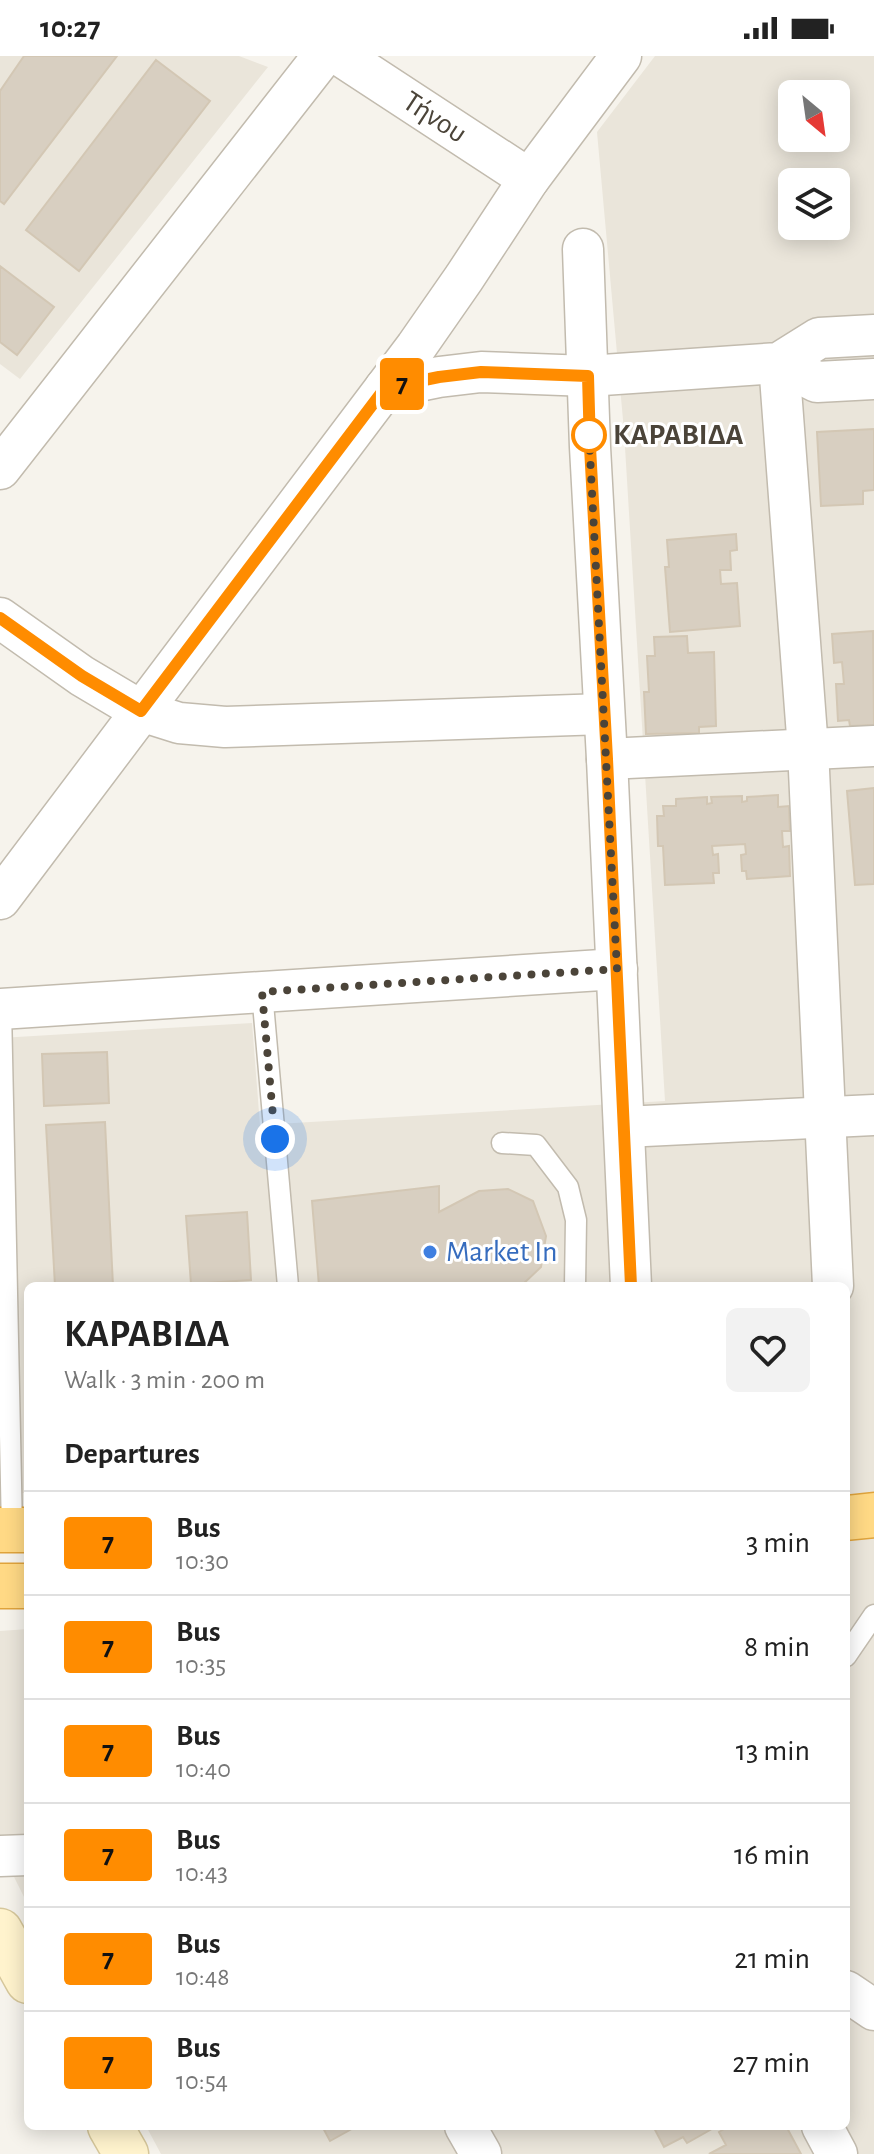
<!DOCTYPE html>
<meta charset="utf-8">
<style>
body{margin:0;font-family:"Alegreya Sans",sans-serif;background:#f2f2f2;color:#222;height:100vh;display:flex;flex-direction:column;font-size:30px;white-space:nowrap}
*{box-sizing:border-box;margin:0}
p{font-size:26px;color:#767676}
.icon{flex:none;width:44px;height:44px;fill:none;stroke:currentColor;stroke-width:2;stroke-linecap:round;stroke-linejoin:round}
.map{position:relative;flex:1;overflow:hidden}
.details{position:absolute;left:24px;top:1226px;width:826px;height:848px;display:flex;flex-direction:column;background:#fff;border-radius:12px;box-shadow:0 4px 20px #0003}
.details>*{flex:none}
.badge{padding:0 16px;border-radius:6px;font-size:28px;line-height:52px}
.needle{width:52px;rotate:151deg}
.fabs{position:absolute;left:778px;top:24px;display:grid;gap:16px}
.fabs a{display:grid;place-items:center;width:72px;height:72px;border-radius:12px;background:#fff;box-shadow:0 4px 20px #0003;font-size:40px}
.you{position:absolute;width:40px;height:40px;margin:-20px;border:6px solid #fff;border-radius:50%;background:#1a73e8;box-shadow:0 0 0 12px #1a73e833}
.map>.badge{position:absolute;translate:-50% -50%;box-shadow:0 0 0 4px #fff}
h2{padding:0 40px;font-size:30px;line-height:72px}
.round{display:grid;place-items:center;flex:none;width:84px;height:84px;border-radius:12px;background:#f2f2f2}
.overview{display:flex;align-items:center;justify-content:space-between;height:136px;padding:0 40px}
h1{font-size:38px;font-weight:700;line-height:60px}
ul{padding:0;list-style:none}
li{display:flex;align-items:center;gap:24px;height:104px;padding:0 40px;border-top:2px solid #e0e0e0}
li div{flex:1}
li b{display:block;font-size:30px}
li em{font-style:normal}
li .badge{min-width:88px;font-weight:700;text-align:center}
.status{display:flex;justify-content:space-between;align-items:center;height:56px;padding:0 40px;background:#fff;direction:ltr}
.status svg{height:22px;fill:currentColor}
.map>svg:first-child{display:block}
</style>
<div class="status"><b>10:27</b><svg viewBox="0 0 49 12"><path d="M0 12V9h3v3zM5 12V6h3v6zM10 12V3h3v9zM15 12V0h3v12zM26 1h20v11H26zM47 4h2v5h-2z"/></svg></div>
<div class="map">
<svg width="874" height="2098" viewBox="0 0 874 2098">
<rect width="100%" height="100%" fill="#f6f3ec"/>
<!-- residential -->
<path fill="#eae5da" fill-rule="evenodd" d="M0,0H239L268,11L20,323L0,308Z
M655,0H874V2098H161L146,2070H846V1230H28V1522L24,1437L0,1436V982L252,967L260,1069L665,1045L624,375L597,76ZM792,38H836V82H792ZM792,126H836V170H792Z
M28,1573V1849L0,1793V1575Z"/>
<!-- building -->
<path fill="#d8cfc1" stroke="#d3c7b4" stroke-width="2" d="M24,0H117L4,148L0,145V35Z
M156,4L210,45L79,215L26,174Z
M0,210L54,251L17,299L0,286Z
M874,373V434L863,435V448L821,450L817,376Z
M736,478L737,494L730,495L731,514H720L721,528L737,527L740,570L670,576L665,511H669L667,484Z
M873,575L874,669L850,670L849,664L838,665L836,628H844L842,606L834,607L832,578Z
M687,580L688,597L714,596L716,670L699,671V677L646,678L644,636H649L647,600H655L654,581Z
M874,732V828L855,829L847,735Z
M778,739V751L789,750L790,775H782L783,791L789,790L790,820L747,823L746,815H742L741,799L746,798L745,788L712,790L713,799L718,798L719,817H713L714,827L665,829L663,790H658L657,760H664L663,750H676V743L707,741V748L712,747L711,741L742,740V746L747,745V741Z
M107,996L109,1047L44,1050L42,998Z
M105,1066L113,1230H55L46,1069Z
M439,1130V1156L479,1135L508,1133L533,1145L546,1180L541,1211L521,1230H319L312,1145Z
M247,1156L251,1224L191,1228L186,1160Z
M322,2070H357L330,2085Z
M653,2070H717L687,2087L683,2081L664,2091Z
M729,2070H786L801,2098H709L726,2089L719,2076Z"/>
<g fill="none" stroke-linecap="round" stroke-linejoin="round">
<defs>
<path id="service" d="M262,936L288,1230
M1,953L12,1474
M502,1087L536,1089L568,1131L576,1164L575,1230
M846,1600L874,1559"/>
<g id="minor">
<path id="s1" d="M341,0L529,123"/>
<path d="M583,193L590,391L607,703L631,1230"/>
<path d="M779,307L808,693L833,1230"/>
<path d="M779,307L817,326L874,323"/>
<path d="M385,332L439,321L481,316L588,320L779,307L819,282L874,279"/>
<path d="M0,413L323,0"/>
<path d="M0,562L82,620L141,655L179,667L225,671L604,658"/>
<path d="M607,703L874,690"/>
<path d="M0,843L416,291L464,222L529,123L621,0"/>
<path d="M0,953L617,913"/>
<path d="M624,1071L874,1059"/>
<path d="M0,1800L28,1799"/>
<path d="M846,1935L874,1954"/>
<path d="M465,2070L481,2098"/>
<path d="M822,2070L837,2098"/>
</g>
<path id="secondary" d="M0,1875L28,1925
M110,2070L126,2098"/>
<path id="trunk" d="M846,1462L874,1459
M0,1474H28
M0,1530H28"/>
</defs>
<!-- service casing -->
<use href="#service" stroke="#c2bbae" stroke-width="23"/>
<!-- minor casing -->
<use href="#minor" stroke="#c2bbae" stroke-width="43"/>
<!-- secondary casing -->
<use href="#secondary" stroke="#d6c79b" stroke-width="47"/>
<!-- trunk casing -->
<use href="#trunk" stroke="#e0a43c" stroke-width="47"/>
<!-- service -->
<use href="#service" stroke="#fff" stroke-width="20"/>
<!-- minor -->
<use href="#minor" stroke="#fff" stroke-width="40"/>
<!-- secondary -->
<use href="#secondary" stroke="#fff3cd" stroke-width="44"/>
<!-- trunk -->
<use href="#trunk" stroke="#ffd985" stroke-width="44"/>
</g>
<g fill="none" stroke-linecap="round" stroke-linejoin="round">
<defs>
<path id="line" d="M0,562L82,620L141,655L385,332L439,321L481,316L588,320L590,391L607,703L631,1230"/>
</defs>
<!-- line casing -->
<use href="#line" stroke="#fff" stroke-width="18"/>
<!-- line -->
<use href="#line" stroke="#ff8c00" stroke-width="12"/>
<!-- walk -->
<path stroke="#4b4439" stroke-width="8" stroke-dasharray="0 14.4" d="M275,1083L262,936L617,913L589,379"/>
</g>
<!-- markers -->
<circle fill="#fff" stroke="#ff8c00" stroke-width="4" cx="589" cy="379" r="16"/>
<circle fill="#3f7fe0" stroke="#fff" stroke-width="3" cx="430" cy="1196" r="8"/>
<g text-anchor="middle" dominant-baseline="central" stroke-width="6" stroke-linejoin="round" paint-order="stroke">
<!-- street labels -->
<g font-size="30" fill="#4b4439" stroke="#fff">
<text stroke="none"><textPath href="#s1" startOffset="112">Τήνου</textPath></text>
</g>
<!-- stop labels -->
<g font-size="30" font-weight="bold" fill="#4b4439" stroke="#fff" text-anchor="start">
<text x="613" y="379">ΚΑΡΑΒΙΔΑ</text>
</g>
<!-- shop labels -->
<g font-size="30" fill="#366cbe" stroke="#fff" text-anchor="start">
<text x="446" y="1196">Market In</text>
</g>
</g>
</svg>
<div class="fabs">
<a><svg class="needle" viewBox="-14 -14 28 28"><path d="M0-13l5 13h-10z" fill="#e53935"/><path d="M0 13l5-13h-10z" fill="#767676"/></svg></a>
<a><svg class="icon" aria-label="layers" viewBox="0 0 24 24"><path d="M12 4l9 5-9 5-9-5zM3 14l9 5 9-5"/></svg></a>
</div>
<div class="you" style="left:275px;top:1083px"></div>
<b class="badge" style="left:402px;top:328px;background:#ff8c00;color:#111">7</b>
<section class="details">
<div class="overview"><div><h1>ΚΑΡΑΒΙΔΑ</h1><p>Walk · 3 min · 200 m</p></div><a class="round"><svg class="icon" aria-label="heart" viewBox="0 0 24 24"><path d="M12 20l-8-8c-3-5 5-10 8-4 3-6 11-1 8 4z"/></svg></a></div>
<h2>Departures</h2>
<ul>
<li><span class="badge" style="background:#ff8c00;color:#111">7</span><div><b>Bus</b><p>10:30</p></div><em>3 min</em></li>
<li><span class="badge" style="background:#ff8c00;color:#111">7</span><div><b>Bus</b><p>10:35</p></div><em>8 min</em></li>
<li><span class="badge" style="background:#ff8c00;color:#111">7</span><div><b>Bus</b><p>10:40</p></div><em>13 min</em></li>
<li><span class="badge" style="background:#ff8c00;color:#111">7</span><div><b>Bus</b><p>10:43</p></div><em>16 min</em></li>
<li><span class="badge" style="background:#ff8c00;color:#111">7</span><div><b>Bus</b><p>10:48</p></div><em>21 min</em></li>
<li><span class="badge" style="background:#ff8c00;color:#111">7</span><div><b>Bus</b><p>10:54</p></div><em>27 min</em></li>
</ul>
</section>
</div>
